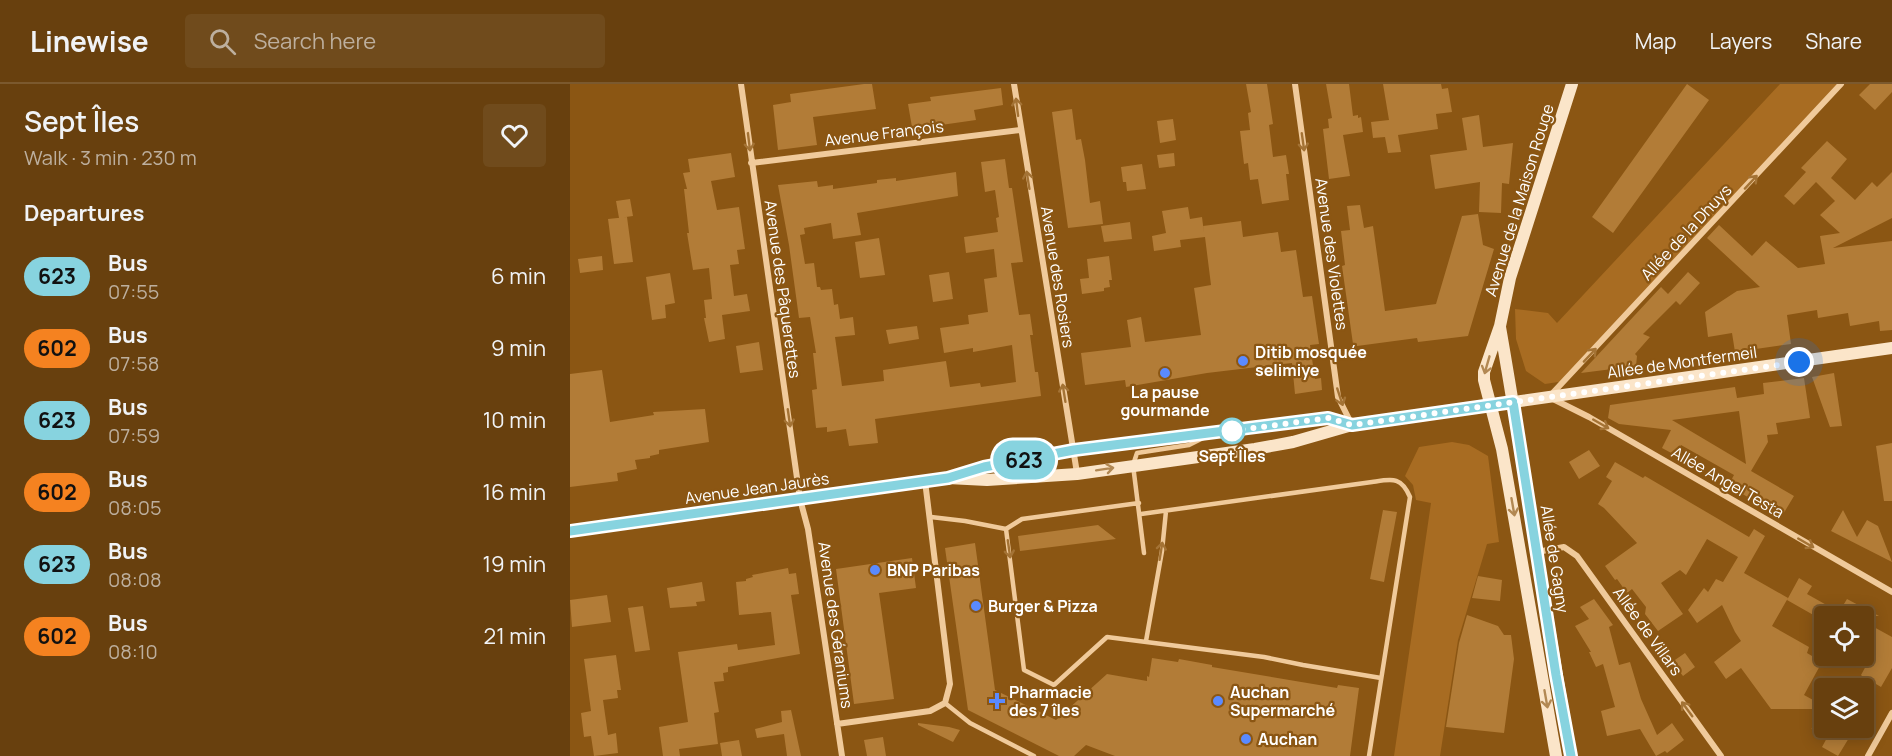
<!DOCTYPE html>
<meta charset="utf-8">
<style>
body{margin:0;font-family:Manrope,sans-serif;background:#704b1c;color:#f1f3f6;height:100vh;display:flex;flex-direction:column;font-size:22px;white-space:nowrap}
*{box-sizing:border-box;margin:0}
p{font-size:20px;color:#bdaf9e}
.icon{flex:none;width:33px;height:33px;fill:none;stroke:currentColor;stroke-width:2;stroke-linecap:round;stroke-linejoin:round}
.map{position:relative;flex:1;overflow:hidden}
.side{display:flex;flex-direction:column;background:#68400e;width:570px}
.side>*{flex:none}
.badge{padding:0 12px;border-radius:20px;font-size:21px;line-height:39px}
.buttons{position:absolute;left:1244px;top:522px;display:grid;gap:12px}
.buttons a{display:grid;place-items:center;width:60px;height:60px;border-radius:6px;background:#68400e;box-shadow:0 3px 15px #0003,0 0 0 2px #7b592e;font-size:30px}
.you{position:absolute;width:30px;height:30px;margin:-15px;border:4px solid #fff;border-radius:50%;background:#1a73e8;box-shadow:0 0 0 9px #1a73e833}
.map>.badge{position:absolute;translate:-50% -50%;box-shadow:0 0 0 3px #fff}
h2{padding:0 24px;font-size:22px;line-height:54px}
.round{display:grid;place-items:center;flex:none;width:63px;height:63px;border-radius:6px;background:#704b1c}
.headline{display:flex;align-items:center;justify-content:space-between;height:102px;padding:0 24px}
h1{font-size:28px;font-weight:600;line-height:45px}
ul{padding:0;list-style:none}
li{display:flex;align-items:center;gap:18px;height:72px;padding:0 24px}
li div{flex:1}
li b{display:block;font-size:22px}
li em{font-style:normal}
li .badge{min-width:66px;font-weight:700;text-align:center}
header{display:flex;align-items:center;gap:36px;box-sizing:border-box;height:84px;padding:0 30px;background:#68400e;border-bottom:2px solid #7b592e}
header strong{font-size:28px}
nav{display:flex;gap:33px;margin-inline-start:auto;font-size:21px}
.search{width:420px;height:54px;background:#704b1c;display:flex;align-items:center;gap:15px;box-sizing:border-box;padding:0 21px;border-radius:6px;color:#bdaf9e;font-size:22px}
main{display:flex;flex:1;min-height:0}
.map>svg:first-child{display:block}
</style>
<header>
<strong>Linewise</strong>
<div class="search"><svg class="icon" aria-label="search" viewBox="0 0 24 24"><circle cx="10" cy="10" r="6"/><path d="M15 15l6 6"/></svg>Search here</div>
<nav><a>Map</a><a>Layers</a><a>Share</a></nav>
</header>
<main>
<section class="side">
<div class="headline"><div><h1>Sept Îles</h1><p>Walk · 3 min · 230 m</p></div><a class="round"><svg class="icon" aria-label="heart" viewBox="0 0 24 24"><path d="M12 20l-8-8c-3-5 5-10 8-4 3-6 11-1 8 4z"/></svg></a></div>
<h2>Departures</h2>
<ul>
<li><span class="badge" style="background:#87d3df;color:#111">623</span><div><b>Bus</b><p>07:55</p></div><em>6 min</em></li>
<li><span class="badge" style="background:#f58220;color:#111">602</span><div><b>Bus</b><p>07:58</p></div><em>9 min</em></li>
<li><span class="badge" style="background:#87d3df;color:#111">623</span><div><b>Bus</b><p>07:59</p></div><em>10 min</em></li>
<li><span class="badge" style="background:#f58220;color:#111">602</span><div><b>Bus</b><p>08:05</p></div><em>16 min</em></li>
<li><span class="badge" style="background:#87d3df;color:#111">623</span><div><b>Bus</b><p>08:08</p></div><em>19 min</em></li>
<li><span class="badge" style="background:#f58220;color:#111">602</span><div><b>Bus</b><p>08:10</p></div><em>21 min</em></li>
</ul>
</section>
<div class="map">
<svg width="1322" height="672" viewBox="0 0 1322 672">
<rect width="100%" height="100%" fill="#8b5613"/>
<!-- green -->
<path fill="#a86c22" d="M1210,0H1271L995,297L975,300L956,287L946,255L945,225L978,229L987,239Z
M882,358L899,361L918,372L929,458L917,460L888,556L870,672H824L861,419L846,416L843,401L835,392L849,363Z"/>
<!-- building -->
<path fill="#b27c37" fill-rule="evenodd" d="M294,0H302L306,25L243,33L247,61L208,66L203,21L221,18L220,10Z
M676,0H697L703,40L699,41L703,73L716,71L719,90H716L719,116L692,120L688,95L680,96L678,79L674,80L670,47L680,46L678,29L681,28Z
M756,0H779L783,32L788,31V34L791,33L793,48L773,51L780,92L759,95L753,45L759,44L758,35L762,34Z
M813,0H871L872,5L878,4L882,28L866,30L868,45L828,51L831,68L818,69L815,53L803,54L801,38L819,36Z
M1117,0L1139,16L1043,149L1022,133Z
M1300,0H1322V8L1305,26L1289,11Z
M431,4L433,21L404,26L406,36L357,43L358,46L343,49L338,20L361,17L360,13Z
M502,25L506,56L511,55L515,76L520,119L530,117L533,140L498,144L482,28Z
M909,31L913,63L943,59L939,100L932,99L931,129L909,128L910,98L865,105L860,71L897,66L892,34Z
M603,35L606,56L590,59L587,37Z
M1257,57L1277,75L1261,94L1285,116L1302,98L1307,103L1322,88V134L1263,164L1322,157V246L1310,247L1309,237L1280,242L1278,229L1248,234L1247,226L1217,231L1221,260L1165,268L1162,249L1138,253L1135,228L1167,207L1190,203L1137,154L1149,141L1182,172L1196,157L1228,184L1255,180L1250,152L1270,149L1250,131L1265,117L1246,98L1224,121L1214,112L1236,88L1231,84Z
M161,69L165,93L141,97L147,126L169,123L175,165L167,166L169,180L160,181L164,212L177,210L180,227L152,231L155,255L139,258L134,234H136L134,216L142,215L139,184L123,186L117,149H119L114,105H117L113,89L120,88L118,75Z
M604,69L605,82L589,84L587,71Z
M435,75L439,104H442L453,178L441,179L449,231L460,230L463,251H460L465,288H468L471,312L305,335L308,359L279,362L276,345L257,348V343L246,344L242,306L247,305L243,269H246L240,233L229,234L219,161L208,101L247,97L248,103L263,101V105L307,99V96L326,94V97L386,88L388,112L287,129L291,151L263,155L261,139L234,144L235,150L230,151L235,180L244,179L247,203H250L251,206L262,205L264,221L268,220L270,235L283,233L285,251L265,253L272,302L314,297L313,286L376,277L380,303L410,299L411,303L446,298L442,261L403,268V264L374,269L370,244L399,240L398,231L418,228L414,195L427,193L424,165L396,169L394,153L428,148L426,134L429,133L425,106L415,108L411,78Z
M572,80L576,105L557,107L556,98H553L551,83Z
M60,115L63,132L49,134L46,117Z
M790,121L794,144L803,142L815,227L866,220L892,132L908,130L913,161L924,165L898,252L848,258L847,254L787,262L786,259L783,260L772,182L775,181L771,147L780,146L777,122Z
M618,123L620,135L632,133L634,149L633,142L671,137L673,153L708,148L711,168L726,166L733,213L742,212L749,260L740,261L745,295L751,294L752,306L725,310L722,279L637,289L556,303L555,296L515,301L511,269L561,263L557,236L571,233L575,258L631,251L624,204L641,201L635,153L610,156L611,163L584,167L582,152L596,149L592,127Z
M57,133L63,178L44,180L38,135Z
M560,138L562,155L534,158L531,142Z
M309,154L315,191L290,194L285,158Z
M32,172L33,186L10,189L8,175Z
M539,172L542,196H539L540,203L534,204V207L512,210L510,195L519,194L517,175Z
M379,188L383,215L363,218L359,191Z
M1118,188L1130,199L1110,221L1106,217L1073,250L1080,253L1065,270L1067,272L1066,282L1011,289L1091,203L1098,210Z
M100,189L105,219L95,221L96,234L82,236L76,193Z
M347,242L349,255L319,260L316,246Z
M189,258L193,286L170,289L166,262Z
M32,286L40,338L84,331L83,328L135,325L139,358L89,366V370L80,372V374L65,376L67,385L47,389L48,397L0,403V290Z
M1264,289L1272,342L1260,343L1242,293Z
M1234,294L1240,334L1206,339L1208,350L1197,351L1198,358L1181,387L1224,412L1212,432L1158,402L1164,391L1111,361L1105,371L1092,364L1101,346L1049,340L1038,334L1040,321L1165,303L1167,314L1194,310L1193,299ZM1169,327L1176,380L1102,336Z
M1322,359V417H1314L1306,362Z
M1019,366L1030,382L1009,395L999,378Z
M1045,378L1073,394L1075,392L1179,453L1184,445L1195,452L1174,489L1218,514L1202,542L1239,563L1237,569L1252,578L1234,611L1254,622V625H1201L1171,584L1156,595L1144,578L1171,557L1165,548L1152,521L1127,539L1118,526L1134,504L1138,508L1146,495L1153,498L1168,473L1137,455L1116,491L1110,486L1091,499L1113,530L1088,547L1075,530L1076,523L1062,505L1057,509L1047,495L1045,496L1035,482L1067,459L1034,424L1028,420L1042,397L1036,393Z
M813,426L827,428L814,498L800,495Z
M1273,426L1287,453L1297,436L1308,442L1322,478L1261,447Z
M528,441L546,455L450,467L448,452Z
M405,459L425,606L486,636L537,590L577,597V592L579,593L582,574L608,578L609,575L642,581V583L767,604L768,601L789,604L780,672H545L516,661L504,672H489L398,626L375,464Z
M342,474L346,504L309,509L324,615L284,620L266,485Z
M218,484L219,490L226,489L229,510L221,511L230,570L158,583V588L153,589L154,597L144,598L149,628L144,629L148,660L109,665L110,672H93L89,643L118,638L108,568L167,560L168,566L205,561L201,528L169,531L166,498L176,497V495L183,493L182,491Z
M908,492L932,496L930,517L902,514Z
M1229,494L1242,502L1237,510L1269,528L1277,515L1309,532H1254V537L1217,516Z
M132,498L135,517L126,518L127,522L100,524L97,504Z
M37,511L41,538L2,543L0,516Z
M1024,515L1043,541L1039,543L1049,581L1060,578L1071,615L1087,651L1102,639L1114,656L1097,669L1095,667L1086,672L1070,645L1037,652L1031,627L1045,623L1033,580L1026,583L1019,568H1021L1005,542L1019,535L1010,523Z
M73,522L80,566L65,568L58,524Z
M897,531L928,542L934,551H941L944,575L934,649L876,643L889,559Z
M1302,542L1322,553V584L1311,603L1306,600L1293,623V593L1291,591L1303,569L1293,564V557Z
M1115,569L1125,583L1113,592L1102,578Z
M46,571L51,606H47L48,614L33,616L38,651L46,649L48,669L24,672L21,652L14,653L11,629L21,627L14,575Z
M221,626L223,635L231,672H217L214,650L187,654L185,645L212,638L211,627Z
M348,639L379,643L390,646L383,658L348,641Z
M1241,644H1273L1282,649L1268,672L1252,663L1258,652Z
M313,653L316,672H297L294,656Z
M169,656L172,672H152L150,659Z"/>
<g fill="none" stroke-linecap="round" stroke-linejoin="round">
<!-- service -->
<path stroke="#f0ca9b" stroke-width="4.5" d="M571,430L802,398C822,395 831,392 840,413L799,672
M361,433L395,437L436,445L452,435L569,419
M436,445L454,586L484,601L537,553L694,573L733,581L811,594
M574,469L563,381L567,369L619,361L633,354
M576,557L592,467L596,427
M375,619L400,639L464,672"/>
<!-- minor -->
<path stroke="#f0ca9b" stroke-width="6" d="M171,0L230,415L238,445L272,672
M444,0L507,389
M725,0L768,313L782,341
M1271,0L979,313L1019,333L1322,508
M181,79L450,46
M967,468L994,463L1007,472L1151,672
M267,640L360,627L375,619L380,600L355,397
M1298,672L1322,629"/>
<!-- secondary -->
<path stroke="#fbe5c9" stroke-width="12" d="M930,243C955,386 975,530 1001,672
M378,394L417,396L507,390L685,365L723,358L782,341L1322,264
M0,447L378,394L414,383L504,366L757,334L781,341
M986,672L932,365L914,296V288L930,242L940,194L1002,0"/>
</g>
<!-- one-way arrows -->
<defs><path id="oneway-shaft" d="M-6 0H5M1.5-3L5.5 0L1.5 3" fill="none" stroke-width="1.6" stroke-linecap="round" stroke-linejoin="round" transform="scale(1.5)"/></defs>
<g stroke="#a47335">
<use href="#oneway-shaft" transform="translate(447 23) rotate(-97)"/>
<use href="#oneway-shaft" transform="translate(179 58) rotate(83)"/>
<use href="#oneway-shaft" transform="translate(733 58) rotate(82)"/>
<use href="#oneway-shaft" transform="translate(458 96) rotate(-99)"/>
<use href="#oneway-shaft" transform="translate(1181 98) rotate(-47)"/>
<use href="#oneway-shaft" transform="translate(1020 271) rotate(-47)"/>
<use href="#oneway-shaft" transform="translate(494 309) rotate(-99)"/>
<use href="#oneway-shaft" transform="translate(770 313) rotate(72)"/>
<use href="#oneway-shaft" transform="translate(219 334) rotate(82)"/>
<use href="#oneway-shaft" transform="translate(1031 340) rotate(30)"/>
<use href="#oneway-shaft" transform="translate(1236 459) rotate(30)"/>
<use href="#oneway-shaft" transform="translate(439 465) rotate(82)"/>
<use href="#oneway-shaft" transform="translate(591 467) rotate(-81)"/>
<use href="#oneway-shaft" transform="translate(1117 625) rotate(-126)"/>
</g>
<g stroke="#b28853">
<use href="#oneway-shaft" transform="translate(917 281) rotate(106)"/>
<use href="#oneway-shaft" transform="translate(535 385) rotate(-9)"/>
<use href="#oneway-shaft" transform="translate(943 423) rotate(80)"/>
<use href="#oneway-shaft" transform="translate(976 615) rotate(80)"/>
</g>
<g fill="none" stroke-linecap="round" stroke-linejoin="round">
<defs>
<path id="line" d="M0,447L378,394L414,383L504,366L758,334L782,341L943,318L986,591L1001,672"/>
</defs>
<!-- line casing -->
<use href="#line" stroke="#fff" stroke-width="14"/>
<!-- line -->
<use href="#line" stroke="#87d3df" stroke-width="9"/>
<!-- walk -->
<path stroke="#fff" stroke-width="6" stroke-dasharray="0 10.8" d="M662,347L758,334L782,341L1229,278"/>
</g>
<!-- markers -->
<g fill="#5a8aff" stroke="#8b5613" stroke-width="2">
<circle cx="673" cy="277" r="6"/>
<circle cx="595" cy="289" r="6"/>
<circle cx="305" cy="486" r="6"/>
<circle cx="406" cy="522" r="6"/>
<path d="M424 608h6v6h6v6h-6v6h-6v-6h-6v-6h6z"/>
<circle cx="648" cy="617" r="6"/>
<circle cx="676" cy="655" r="6"/>
</g>
<circle fill="#fff" stroke="#87d3df" stroke-width="3" cx="662" cy="347" r="12"/>
<g text-anchor="middle" dominant-baseline="central" stroke-width="4.5" stroke-linejoin="round" paint-order="stroke">
<!-- street labels -->
<g font-size="16" fill="#fff" stroke="#8b5613">
<text transform="translate(314 49) rotate(-7)">Avenue François</text>
<text transform="translate(949 116) rotate(-73)">Avenue de la Maison Rouge</text>
<text transform="translate(1116 148) rotate(-47)">Allée de la Dhuys</text>
<text transform="translate(762 170) rotate(82)">Avenue des Violettes</text>
<text transform="translate(488 193) rotate(81)">Avenue des Rosiers</text>
<text transform="translate(213 205) rotate(82)">Avenue des Pâquerettes</text>
<text transform="translate(1112 278) rotate(-8)">Allée de Montfermeil</text>
<text transform="translate(1158 398) rotate(30)">Allée Angel Testa</text>
<text transform="translate(187 404) rotate(-8)">Avenue Jean Jaurès</text>
<text transform="translate(985 475) rotate(81)">Allée de Gagny</text>
<text transform="translate(266 541) rotate(82)">Avenue des Géraniums</text>
<text transform="translate(1078 547) rotate(54)">Allée de Villars</text>
</g>
<!-- poi labels -->
<g font-size="16" font-weight="bold" fill="#fff" stroke="#8b5613" text-anchor="start">
<text x="685" y="268">Ditib mosquée<tspan x="685" dy="18">selimiye</tspan></text>
<text x="595" y="308" text-anchor="middle">La pause<tspan x="595" dy="18">gourmande</tspan></text>
<text x="317" y="486">BNP Paribas</text>
<text x="418" y="522">Burger &amp; Pizza</text>
<text x="439" y="608">Pharmacie<tspan x="439" dy="18">des 7 îles</tspan></text>
<text x="660" y="608">Auchan<tspan x="660" dy="18">Supermarché</tspan></text>
<text x="688" y="655">Auchan</text>
</g>
<!-- stop labels -->
<g font-size="16" font-weight="bold" fill="#fff" stroke="#8b5613">
<text x="662" y="372">Sept Îles</text>
</g>
</g>
</svg>
<div class="buttons">
<a><svg class="icon" aria-label="locate" viewBox="0 0 24 24"><circle cx="12" cy="12" r="6"/><path d="M12 2v4M12 18v4M2 12h4M18 12h4"/></svg></a>
<a><svg class="icon" aria-label="layers" viewBox="0 0 24 24"><path d="M12 4l9 5-9 5-9-5zM3 14l9 5 9-5"/></svg></a>
</div>
<div class="you" style="left:1229px;top:278px"></div>
<b class="badge" style="left:454px;top:376px;background:#87d3df;color:#111">623</b>
</div>
</main>
